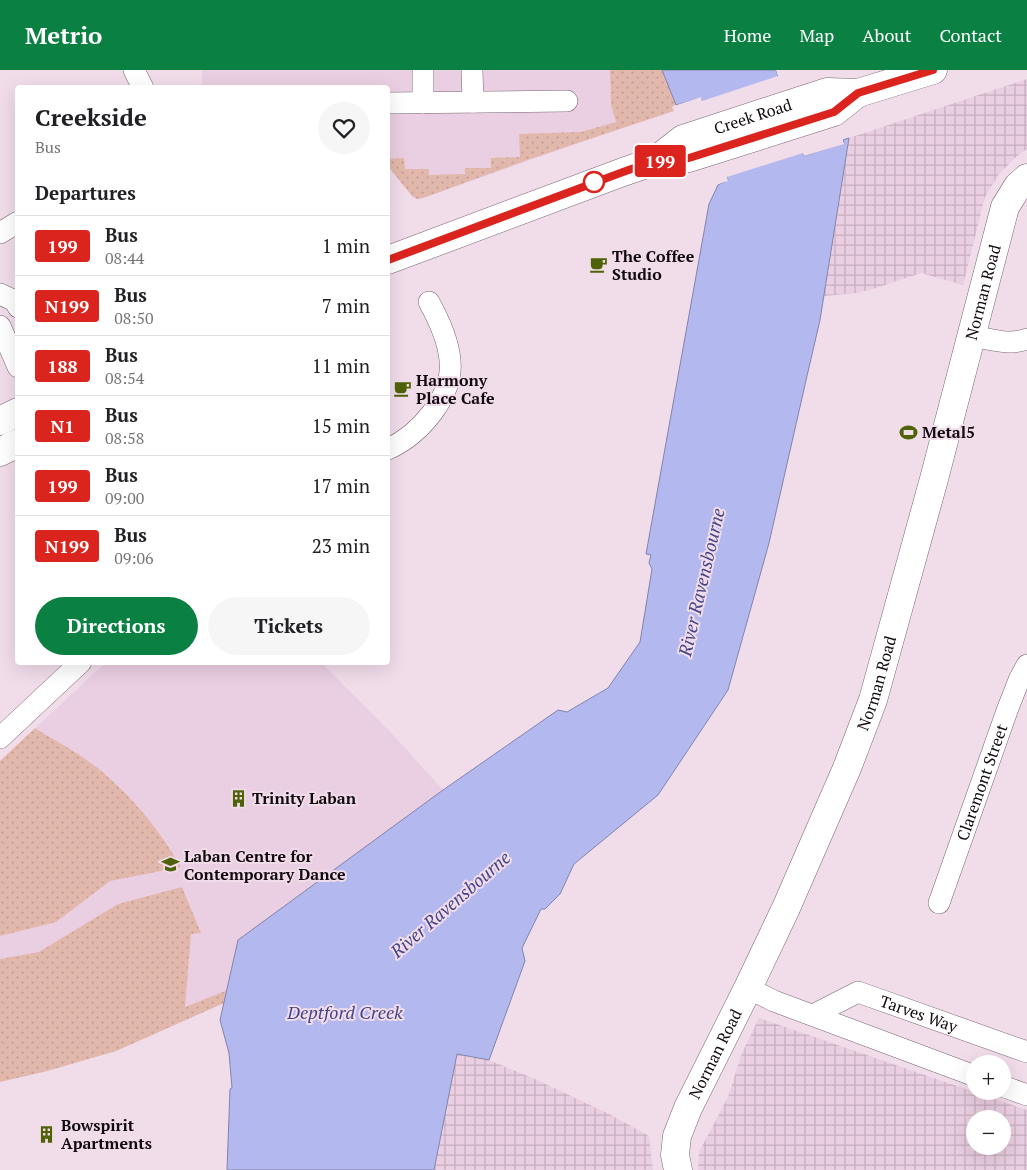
<!DOCTYPE html>
<meta charset="utf-8">
<style>
body{margin:0;font-family:"PT Serif",serif;background:#f6f6f6;color:#202124;height:100vh;display:flex;flex-direction:column;font-size:19px;white-space:nowrap}
*{box-sizing:border-box;margin:0}
p{font-size:16px;color:#757577}
.icon{flex:none;width:28px;height:28px;fill:none;stroke:currentColor;stroke-width:2;stroke-linecap:round;stroke-linejoin:round}
.map{position:relative;flex:1;overflow:hidden}
.drawer{position:absolute;left:15px;top:15px;width:375px;height:580px;display:flex;flex-direction:column;background:#fff;border-radius:5px;box-shadow:0 5px 20px #0002}
.drawer>*{flex:none}
.badge{padding:0 10px;border-radius:4px;font-size:18px;line-height:32px}
.fabs{position:absolute;left:966px;top:985px;display:grid;gap:10px}
.fabs a{display:grid;place-items:center;width:45px;height:45px;border-radius:50%;background:#fff;box-shadow:0 5px 20px #0002;font-size:25px}
.map>.badge{position:absolute;translate:-50% -50%;box-shadow:0 0 0 2px #fff}
h2{padding:0 20px;font-size:19px;line-height:45px}
.round{display:grid;place-items:center;flex:none;width:52px;height:52px;border-radius:26px;background:#f6f6f6}
.overview{display:flex;align-items:center;justify-content:space-between;height:85px;padding:0 20px}
h1{font-size:24px;font-weight:600;line-height:38px}
.button{display:flex;gap:10px;margin-top:auto;padding:10px 20px}
.button a{flex:1;height:58px;border-radius:30px;background:#0b8043;color:#fff;font-size:20px;font-weight:600;line-height:58px;text-align:center}
.button a+a{background:#f6f6f6;color:#202124}
ul{padding:0;list-style:none}
li{display:flex;align-items:center;gap:15px;height:60px;padding:0 20px;border-top:1px solid #e0e0e0}
li div{flex:1}
li b{display:block;font-size:19px}
li em{font-style:normal}
li .badge{min-width:55px;font-weight:700;text-align:center}
header{display:flex;align-items:center;gap:30px;box-sizing:border-box;height:70px;padding:0 25px;background:#0b8043;color:#fff}
header strong{font-size:24px}
nav{display:flex;gap:28px;margin-inline-start:auto;font-size:18px}
.map>svg:first-child{display:block}
</style>
<header>
<strong>Metrio</strong>
<nav><a>Home</a><a>Map</a><a>About</a><a>Contact</a></nav>
</header>
<div class="map">
<svg width="1027" height="1100" viewBox="0 0 1027 1100">
<defs>
<pattern id="industrial-grid" width="8" height="8" patternUnits="userSpaceOnUse" patternTransform="scale(1.25)"><rect width="8" height="8" fill="#eacee1"/><path d="M0 4h8M4 0v8" fill="none" stroke="#c8b0c0"/></pattern>
<pattern id="grass-dots" width="8" height="8" patternUnits="userSpaceOnUse" patternTransform="scale(1.25)"><rect width="8" height="8" fill="#e3b8ac"/><path d="M2 2h.1M6 6h.1" fill="none" stroke="#c29d93" stroke-width="1.8" stroke-linecap="round"/></pattern>
</defs>
<rect width="100%" height="100%" fill="#f1dcea"/>
<!-- built -->
<path fill="#eacee1" d="M202,0H610L611,35L618,59L423,128L417,129L412,126L388,96V18L202,17Z
M105,593H322L394,666L443,720L239,870L224,933L116,981L47,1001L0,1012V691Z"/>
<!-- industrial -->
<path fill="url(#industrial-grid)" fill-rule="evenodd" d="M1027,9V79L1016,87L999,104L985,127L963,215L921,203L873,219L857,223L824,226L849,68Z
M759,948L1027,1040V1100H698L699,1082L728,1027L742,983ZM975,1049H1002V1076H975Z
M457,984L489,990L535,1009L609,1044L649,1066L653,1100H434Z"/>
<!-- grass -->
<path fill="url(#grass-dots)" d="M610,0H662L676,35L672,37L674,41L530,89L423,128L417,129L412,126L388,96V89L404,88L405,99H429V105L465,104V98H491V88L520,87L519,64L581,62L616,52L611,35Z
M35,658C50,668 66,676 81,686C122,714 156,754 181,797L110,811L56,852L0,866V691Z
M182,817L201,863L191,864L185,937L228,920L224,933L116,981L47,1001L0,1012V889L39,882L118,834Z"/>
<!-- water -->
<path fill="#b3b8ee" stroke="#8284ab" d="M662,0H776L804,86L844,73L843,70L849,68L820,250L807,306L769,473L728,620L658,725L574,794L560,824L545,839H541L522,878L525,891L489,990L457,984L434,1100H227L230,1019L232,1018L229,983L220,950L238,870L443,720L558,640L567,642L608,618L640,572L652,499L649,493L651,485L646,484L709,134L718,115L728,110L701,28L676,35Z"/>
<!-- pier -->
<path fill="#f1dcea" d="M776,0H779L806,83L841,72L842,68L844,74L804,86L803,83L727,107L728,111L715,115L725,109L699,30L677,38L674,36L701,27L702,31L778,6Z"/>
<g fill="none" stroke-linecap="round" stroke-linejoin="round">
<defs>
<g id="minor">
<path d="M134,0L143,18"/>
<path d="M423,0V33"/>
<path d="M472,0L473,32"/>
<path d="M388,33L567,31"/>
<path d="M0,163L18,152"/>
<path d="M0,224L15,231L18,237"/>
<path d="M0,256L18,297"/>
<path d="M972,266C990,269 1009,276 1027,269"/>
<path d="M388,379C419,365 454,326 450,290C448,269 439,250 429,232"/>
<path d="M0,668L81,592"/>
<path id="s1" d="M939,833L1008,638L1019,610L1027,595"/>
<path d="M748,918L774,931L975,1006"/>
<path id="s2" d="M813,945L858,922L1027,982"/>
<path d="M1002,1016L1027,1025"/>
</g>
<g id="secondary">
<path id="s3" d="M678,1100L675,1085L677,1066L688,1038L748,918L786,838L847,698L873,630L934,409L1005,137L1018,116L1027,108"/>
</g>
<g id="primary">
<path id="s4" d="M655,91L683,69L827,22L858,23L933,0"/>
<path d="M388,190L623,102L655,91L689,88L834,42L858,23"/>
<path d="M0,351L18,342"/>
<path d="M0,382L18,373"/>
</g>
</defs>
<!-- minor casing -->
<use href="#minor" stroke="#786572" stroke-width="22"/>
<!-- secondary casing -->
<use href="#secondary" stroke="#786572" stroke-width="29"/>
<!-- primary casing -->
<use href="#primary" stroke="#786572" stroke-width="29"/>
<!-- minor -->
<use href="#minor" stroke="#fff" stroke-width="21"/>
<!-- secondary -->
<use href="#secondary" stroke="#fff" stroke-width="28"/>
<!-- primary -->
<use href="#primary" stroke="#fff" stroke-width="28"/>
</g>
<g fill="none" stroke-linecap="round" stroke-linejoin="round">
<defs>
<path id="line" d="M388,190L623,102L654,91L689,88L834,42L858,23L933,0"/>
</defs>
<!-- line casing -->
<use href="#line" stroke="#fff" stroke-width="11"/>
<!-- line -->
<use href="#line" stroke="#dc241f" stroke-width="8"/>
</g>
<!-- icons -->
<defs>
<symbol id="cafe-bare" viewBox="-9 -9 18 18"><path d="M-5.5-4.5H6V0H3Q3 3.5 0 3.5H-2.5Q-5.5 3.5-5.5 0ZM3-3.2v2h1.7v-2ZM-6 4.5H4V6H-6Z" fill="#506208" stroke="#f1dcea" stroke-width="2.5" paint-order="stroke"/></symbol>
<symbol id="stadium-bare" viewBox="-9 -9 18 18"><path d="M0-5a6.5 5 0 1 0 0 10a6.5 5 0 1 0 0-10ZM-3.5-1.8h7v3.6h-7Z" fill="#506208" stroke="#f1dcea" stroke-width="2.5" paint-order="stroke"/></symbol>
<symbol id="building-bare" viewBox="-9 -9 18 18"><path d="M-4-6H4V6H1V3H-1V6H-4ZM-2.5-4.3h1.7v1.8h-1.7ZM.8-4.3h1.7v1.8H.8ZM-2.5-1h1.7V.8h-1.7ZM.8-1h1.7V.8H.8Z" fill="#506208" stroke="#f1dcea" stroke-width="2.5" paint-order="stroke"/></symbol>
<symbol id="university-bare" viewBox="-9 -9 18 18"><path d="M0-5L7-2L0 1L-7-2ZM-4 1L0 2.5L4 1V4Q0 6-4 4Z" fill="#506208" stroke="#f1dcea" stroke-width="2.5" paint-order="stroke"/></symbol>
</defs>
<g fill-rule="evenodd">
<use href="#cafe-bare" x="586" y="182" width="25" height="25"/>
<use href="#cafe-bare" x="390" y="306" width="25" height="25"/>
<use href="#stadium-bare" x="896" y="350" width="25" height="25"/>
<use href="#building-bare" x="226" y="716" width="25" height="25"/>
<use href="#university-bare" x="158" y="782" width="25" height="25"/>
<use href="#building-bare" x="34" y="1052" width="25" height="25"/>
</g>
<!-- markers -->
<circle fill="#fff" stroke="#dc241f" stroke-width="2.5" cx="594" cy="112" r="10"/>
<g text-anchor="middle" dominant-baseline="central" stroke-width="4" stroke-linejoin="round" paint-order="stroke">
<!-- street labels -->
<g font-size="16" fill="#110a0f" stroke="#f1dcea">
<text stroke="none"><textPath href="#s4" startOffset="109">Creek Road</textPath></text>
<text stroke="none"><textPath href="#s3" startOffset="935">Norman Road</textPath></text>
<text stroke="none"><textPath href="#s3" startOffset="530">Norman Road</textPath></text>
<text stroke="none"><textPath href="#s1" startOffset="128">Claremont Street</textPath></text>
<text stroke="none"><textPath href="#s2" startOffset="115">Tarves Way</textPath></text>
<text stroke="none"><textPath href="#s3" startOffset="125">Norman Road</textPath></text>
</g>
<!-- poi labels -->
<g font-size="16" font-weight="bold" fill="#110a0f" stroke="#f1dcea" text-anchor="start">
<text x="612" y="186">The Coffee<tspan x="612" dy="18">Studio</tspan></text>
<text x="416" y="310">Harmony<tspan x="416" dy="18">Place Cafe</tspan></text>
<text x="922" y="362">Metal5</text>
<text x="252" y="728">Trinity Laban</text>
<text x="184" y="786">Laban Centre for<tspan x="184" dy="18">Contemporary Dance</tspan></text>
<text x="61" y="1055">Bowspirit<tspan x="61" dy="18">Apartments</tspan></text>
</g>
<!-- water labels -->
<g font-size="18" font-style="italic" fill="#444587" stroke="#f1dcea">
<text transform="translate(701 512) rotate(-77)">River Ravensbourne</text>
<text transform="translate(450 834) rotate(-41)">River Ravensbourne</text>
<text x="345" y="942">Deptford Creek</text>
</g>
</g>
</svg>
<div class="fabs">
<a>+</a>
<a>−</a>
</div>
<b class="badge" style="left:660px;top:91px;background:#dc241f;color:#fff">199</b>
<section class="drawer">
<div class="overview"><div><h1>Creekside</h1><p>Bus</p></div><a class="round"><svg class="icon" aria-label="heart" viewBox="0 0 24 24"><path d="M12 20l-8-8c-3-5 5-10 8-4 3-6 11-1 8 4z"/></svg></a></div>
<h2>Departures</h2>
<ul>
<li><span class="badge" style="background:#dc241f;color:#fff">199</span><div><b>Bus</b><p>08:44</p></div><em>1 min</em></li>
<li><span class="badge" style="background:#dc241f;color:#fff">N199</span><div><b>Bus</b><p>08:50</p></div><em>7 min</em></li>
<li><span class="badge" style="background:#dc241f;color:#fff">188</span><div><b>Bus</b><p>08:54</p></div><em>11 min</em></li>
<li><span class="badge" style="background:#dc241f;color:#fff">N1</span><div><b>Bus</b><p>08:58</p></div><em>15 min</em></li>
<li><span class="badge" style="background:#dc241f;color:#fff">199</span><div><b>Bus</b><p>09:00</p></div><em>17 min</em></li>
<li><span class="badge" style="background:#dc241f;color:#fff">N199</span><div><b>Bus</b><p>09:06</p></div><em>23 min</em></li>
</ul>
<div class="button"><a>Directions</a><a>Tickets</a></div>
</section>
</div>
